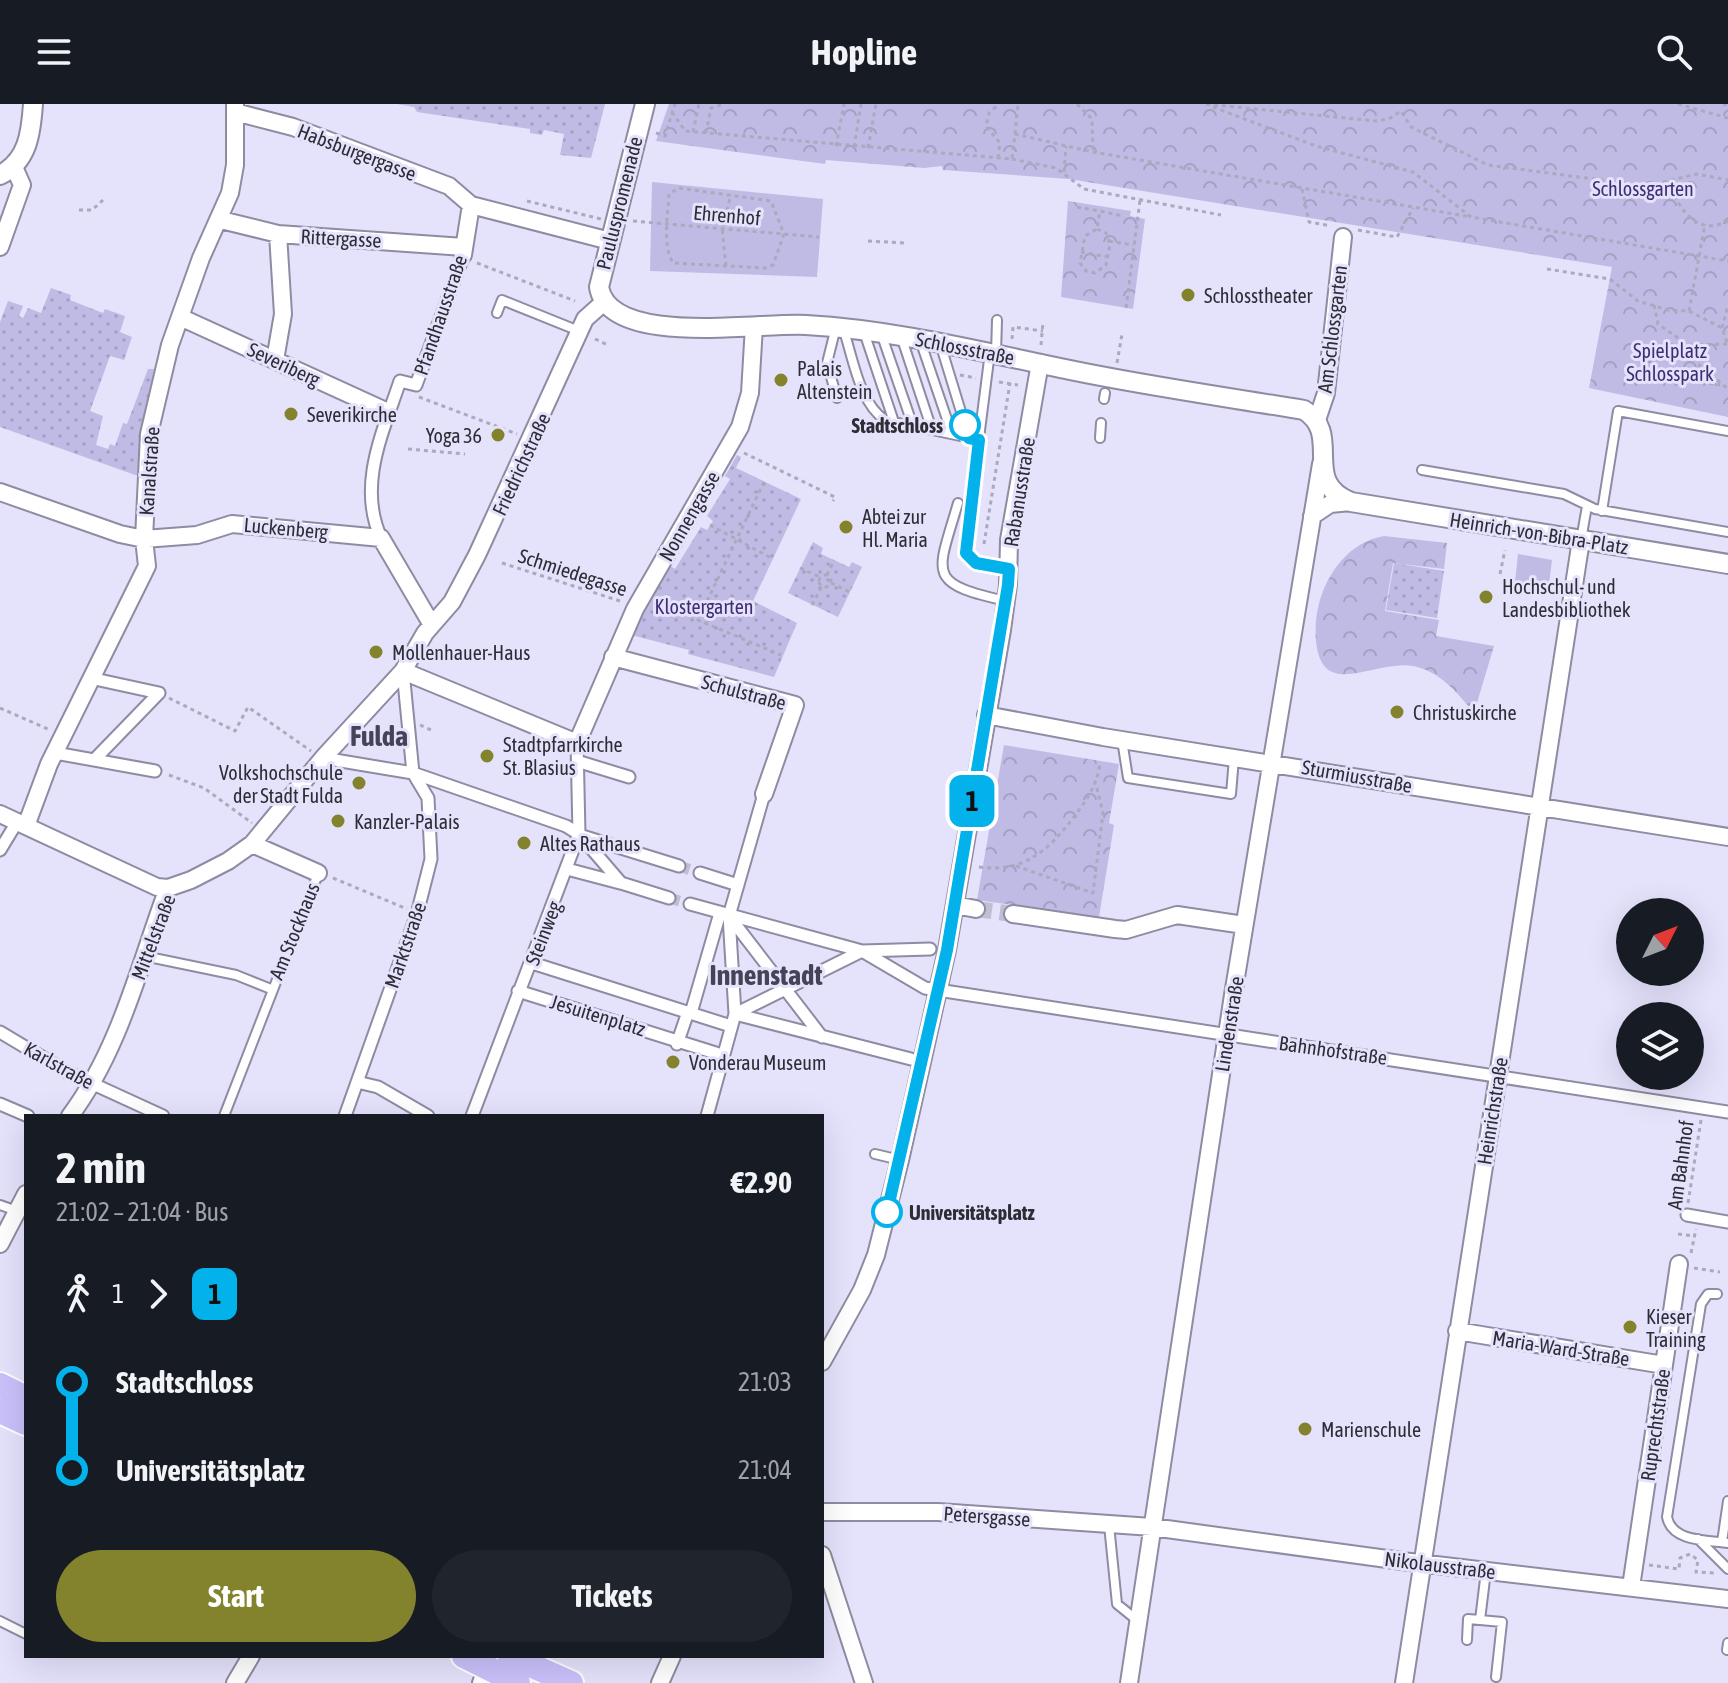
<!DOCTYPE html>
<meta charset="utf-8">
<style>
body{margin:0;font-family:"Asap Condensed",sans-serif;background:#20242c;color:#f1f3f6;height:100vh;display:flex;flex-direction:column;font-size:30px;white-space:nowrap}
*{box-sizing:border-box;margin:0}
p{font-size:26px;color:#9ea1a6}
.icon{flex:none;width:44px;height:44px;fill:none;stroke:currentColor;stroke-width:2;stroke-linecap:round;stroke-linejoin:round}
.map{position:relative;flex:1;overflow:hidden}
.drawer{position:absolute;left:24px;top:1010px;width:800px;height:544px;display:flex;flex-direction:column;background:#171b24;border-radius:0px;box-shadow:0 8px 32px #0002}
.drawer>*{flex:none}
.badge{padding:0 16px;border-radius:12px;font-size:28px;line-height:52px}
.needle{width:52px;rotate:48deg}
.controls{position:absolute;left:1616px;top:794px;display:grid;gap:16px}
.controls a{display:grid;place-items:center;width:88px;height:88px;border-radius:50%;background:#171b24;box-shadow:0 8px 32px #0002;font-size:40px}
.map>.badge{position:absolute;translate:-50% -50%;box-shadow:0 0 0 4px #fff}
.legs{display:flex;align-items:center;gap:12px;height:88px;padding:0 32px;font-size:26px}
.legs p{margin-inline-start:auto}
.headline{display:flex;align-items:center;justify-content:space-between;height:136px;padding:0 32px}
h1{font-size:44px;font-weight:700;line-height:60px}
.primary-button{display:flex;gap:16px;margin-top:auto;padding:16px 32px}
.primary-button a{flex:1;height:92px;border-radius:48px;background:#82832c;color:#fff;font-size:32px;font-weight:700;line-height:92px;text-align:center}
.primary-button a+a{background:#20242c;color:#f1f3f6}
ul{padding:0 32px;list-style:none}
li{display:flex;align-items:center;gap:28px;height:88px;font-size:30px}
li i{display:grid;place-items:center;width:12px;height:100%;margin:0 10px;background:currentColor}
li i::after{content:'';width:20px;height:20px;margin:-10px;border:6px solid;border-radius:50%;background:#171b24}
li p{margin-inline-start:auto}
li:first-child i{background:linear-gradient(#0000 50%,currentColor 0)}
li:last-child i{background:linear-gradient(currentColor 50%,#0000 0)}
header{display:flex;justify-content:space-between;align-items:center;height:104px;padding:0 32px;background:#171b24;font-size:36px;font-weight:700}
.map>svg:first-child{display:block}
</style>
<header><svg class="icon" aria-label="menu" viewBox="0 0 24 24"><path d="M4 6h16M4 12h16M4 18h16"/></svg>Hopline<svg class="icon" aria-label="search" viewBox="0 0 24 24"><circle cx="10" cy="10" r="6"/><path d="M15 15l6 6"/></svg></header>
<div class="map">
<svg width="1728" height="1579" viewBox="0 0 1728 1579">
<defs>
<pattern id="park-crowns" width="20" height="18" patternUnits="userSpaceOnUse" patternTransform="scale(2)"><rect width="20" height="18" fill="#bfbbe4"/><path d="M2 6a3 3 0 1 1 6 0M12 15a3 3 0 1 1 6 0" fill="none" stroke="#a4a1c4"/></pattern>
<pattern id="garden-dots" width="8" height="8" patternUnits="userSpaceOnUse" patternTransform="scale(2)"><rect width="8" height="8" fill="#bfbbe4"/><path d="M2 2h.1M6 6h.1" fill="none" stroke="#a4a1c4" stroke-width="1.8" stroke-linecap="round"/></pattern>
</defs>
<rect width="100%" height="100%" fill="#e5e2fc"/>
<!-- grass -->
<path fill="#bfbbe4" d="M652,78L823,95L817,173L650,167Z
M1518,450L1552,456L1549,480L1515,478Z"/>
<!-- park -->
<path fill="url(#park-crowns)" d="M669,0H1728V313L1589,284L1612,163L1069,75L943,66L942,62L924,64L826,56L825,60L656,37Z
M1068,97L1131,107L1130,112L1145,115L1133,205L1061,193Z
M1384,432L1447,439L1444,465L1393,459L1385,507L1439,516L1436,532L1494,542L1474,609C1459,591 1442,569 1417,563C1379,552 1322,600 1316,537C1314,514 1319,490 1331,471C1343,451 1361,436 1384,432Z
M1004,641L1119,660L1109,719L1114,721L1099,813L977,796Z"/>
<!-- garden -->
<path fill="url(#garden-dots)" d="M397,0H605L591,54L560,51L564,30L544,26L542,31L530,29V25L417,8L414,3Z
M51,184L71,191L70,196L103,209L105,205L125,212L120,228L132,233L124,256L110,252L90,307L103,312L96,341L108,345L110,340L115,342L123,319L127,320L148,265H154L138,372L0,323V218L8,197L23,202L19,212L23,214L28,204L41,209Z
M737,351L741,353L736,364L801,395L753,497L797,519L774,573L688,550L689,546L631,531L637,514L670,462L675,465L701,423L707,426L713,417L707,412L730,375L725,372Z
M813,438L823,444L821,450L849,463L852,458L862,463L838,513L788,489Z
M1394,459L1444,467L1437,514L1386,506Z"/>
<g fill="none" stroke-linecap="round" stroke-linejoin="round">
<!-- pedestrian-tunnel -->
<path stroke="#c0bed4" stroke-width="11" stroke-dasharray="11 5.5" stroke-linecap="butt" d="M679,762L700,769
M669,794L690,800"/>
<!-- minor-tunnel -->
<path stroke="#c0bed4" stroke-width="16" stroke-dasharray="16 8" stroke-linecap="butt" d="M976,805L1013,810"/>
<defs>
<path id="service" d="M497,209L502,196L579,227
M836,223L827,259L837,294
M843,224C853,253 859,299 885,316L979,336
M864,228L894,318
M881,229L913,322
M901,232L932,326
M920,236L952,330
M940,239L969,334
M990,248L965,444L976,459L1008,465
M996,250L997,216
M1104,295L1105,289
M1100,334L1101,319
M1422,366L1564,390L1595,405L1728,428
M958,399C937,471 925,479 1006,497
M1602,407L1618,307L1728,327
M1581,436L1587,402
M1122,636L1128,674L1231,690L1234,654
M144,852L236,871L271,885
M224,1012L318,770
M875,1050L900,1056
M0,1101L17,1107
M1717,1190H1708L1701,1200L1667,1413C1672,1438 1707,1436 1728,1439
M1109,1421L1117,1500L1138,1517
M1698,1435L1728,1465
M1722,1438L1728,1397
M1486,1467L1480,1516L1502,1518L1496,1573
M0,1517L26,1530
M1467,1536L1468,1515L1480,1516
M1727,1546L1728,1539"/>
<path id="pedestrian" d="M381,434C357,381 383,328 400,277L416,281L463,153
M90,574L159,589
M55,649L155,667
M323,654L413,669L566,722L579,730L621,779L669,794
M94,656L159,589
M580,658L629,673
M579,731L679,762
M0,746L17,718
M567,765L620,779
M700,769L738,781
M690,800L862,847L925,884L1728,1008
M729,812L822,933
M532,859L731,922
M518,887L722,951
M691,909L720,809
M735,910L862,847L930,845
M735,910L911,955
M0,928L67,968L163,1012
M677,940L688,908
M357,978L378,983L428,1012
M0,1000L28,1012
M345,1012L417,810L431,755L428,694L413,669L403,567
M472,1012L579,730L577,639
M707,1012L735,910L729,812L764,690
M1687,1111L1728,1118"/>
<path id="minor" d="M235,8L293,23L449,82L471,101
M471,101L610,137
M221,116L278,130L464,143
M0,143L22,81L14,63
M463,151L471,101
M180,213L388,308
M275,256L283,210L278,130
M1317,316L1326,289L1343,133
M0,388L120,430L144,435L197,431L232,420L381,434L432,521
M1312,412L1330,400L1351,398
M613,553L795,601L764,690
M403,567L577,639L635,505L740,323L750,289L754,222
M986,611L1103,633L1728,733
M0,710L157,783L168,784L191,776L228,757L252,740L323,654L403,567L425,529L452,498L477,451L585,215L604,198
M26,722L49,660L147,462L144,435L149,330L170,241L201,154L230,89L235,61V0
M252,740L318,769
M955,801L976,805
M1013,810L1115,825L1126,826L1177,811L1244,821
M70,1012C120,945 139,862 168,784
M0,1140L26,1090
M1457,1227L1664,1261
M822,1258L862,1186L876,1151L900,1056L947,846L1002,526L1008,481L1009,436L1040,259
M822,1408H938L1152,1423L1402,1457L1728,1495
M822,1451L864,1579
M1631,1483L1679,1160
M235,1579L251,1552
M481,1579L487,1564
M660,1579L672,1552
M1129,1579L1233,891L1321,360
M1404,1579L1581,436"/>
<path id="tertiary" d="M645,0L599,183C609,244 759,218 806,221C896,226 982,248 1070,266C1147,282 1226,293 1304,306C1344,331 1299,377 1351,398L1728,460
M0,71C28,57 31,29 33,0"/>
<path id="primary" d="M0,1281L26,1294
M0,1307L26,1319
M464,1552L518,1579
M510,1552L571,1579"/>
</defs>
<!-- service casing -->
<use href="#service" stroke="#8e8ba2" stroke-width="12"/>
<!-- pedestrian casing -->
<use href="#pedestrian" stroke="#8e8ba2" stroke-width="15"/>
<!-- minor casing -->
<use href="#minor" stroke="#8e8ba2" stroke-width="20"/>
<!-- tertiary casing -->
<use href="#tertiary" stroke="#8e8ba2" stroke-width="22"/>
<!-- primary casing -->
<use href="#primary" stroke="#fff" stroke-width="28"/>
<!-- path -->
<path stroke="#aba9bd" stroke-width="3" stroke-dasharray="4 4" stroke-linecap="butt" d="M1077,0L1092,15L1093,48
M1206,0L1375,17L1389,15L1401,7L1411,23L1488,61L1646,82L1697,70L1728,76
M1678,0L1728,14
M1723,0L1728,1
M1213,3L1316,42L1413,68L1471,113L1728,157
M672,8L685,27L1012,55L1015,30L1093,48L1471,113
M693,28L699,0
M656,29L665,32L675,0
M706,29L711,4L724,0
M1015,30L1018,0
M836,42L844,0
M854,43L861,0
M868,44L876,0
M998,54L1000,39L986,22L989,9L999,0
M1012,55L1056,64L1084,85L1221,111
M1064,68L1066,42
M1668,77C1678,102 1695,134 1728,117
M679,84L771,97L784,130L773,161L765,164L673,159C662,141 668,110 669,90Z
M1302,85L1309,118L1331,122
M527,97L601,115
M1077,103L1100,107
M79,106H92L103,96
M633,117L819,133
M1097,125L1106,129L1110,141L1106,161L1095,169L1086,167L1080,159L1085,132L1097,125L1100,107L1123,112
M1358,126L1397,133L1413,104
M868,137L905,139
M1109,137L1133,141
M1081,148L1107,153
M477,159L575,197
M726,162L722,124L731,91
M1547,165L1610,175L1638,197L1668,206L1689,207L1722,224L1728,242
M1654,201L1658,220L1698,248L1701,271L1707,279L1720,281
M1126,204L1140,96
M1689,207L1705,120
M1722,224L1728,201
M595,235L608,241
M1012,235L1013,223L1043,227
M1041,241L1043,218
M1691,241L1727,240
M1117,259L1122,230
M960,271L976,274
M1717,276L1728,285
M999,278L1018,281
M419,293L517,330
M408,345L465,350
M744,349L835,393L833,397
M764,378L698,516L781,551
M710,421L773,455
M984,440L1010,279
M502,459L620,497
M800,464L820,473
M1500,470L1505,446
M819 477a6 6 0 1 1 12 0a6 6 0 1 1-12 0Z
M827,471L834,456
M831,479L850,488
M812,501L822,482
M169,594L235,627L248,603L311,647
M0,604L50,626
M420,621L431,626
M169,671L204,684L252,719
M1016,762L1093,789L1103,709L1096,680
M979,763C1023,769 1048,747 1073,714C1086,697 1097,682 1100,659
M333,774L407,805
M1688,1099L1701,1016
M1691,1149L1696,1125
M1694,1164L1720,1168
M1649,1461L1679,1465L1680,1454L1690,1450L1698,1456L1696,1468L1714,1469"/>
<!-- service -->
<use href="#service" stroke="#fff" stroke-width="8"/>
<!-- pedestrian -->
<use href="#pedestrian" stroke="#fff" stroke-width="11"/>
<!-- minor -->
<use href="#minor" stroke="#fff" stroke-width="16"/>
<!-- tertiary -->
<use href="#tertiary" stroke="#fff" stroke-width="18"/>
<!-- primary -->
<use href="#primary" stroke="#cac1fb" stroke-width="24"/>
<!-- path-bridge -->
<path stroke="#aba9bd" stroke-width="3" stroke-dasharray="4 4" stroke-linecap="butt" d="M1678,1130L1693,1132"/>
</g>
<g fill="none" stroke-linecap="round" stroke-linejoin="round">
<defs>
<path id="line-1" d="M887,1108L947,846L1008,481L1009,465L976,459L966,449L979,336L969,334L965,321"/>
</defs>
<!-- line-1 casing -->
<use href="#line-1" stroke="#fff" stroke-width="18"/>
<!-- line-1 -->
<use href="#line-1" stroke="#03b1eb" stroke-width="12"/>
</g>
<!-- markers -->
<g fill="#82832c" stroke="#e5e2fc" stroke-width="3">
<circle cx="1188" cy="191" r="8"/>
<circle cx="781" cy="276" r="8"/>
<circle cx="291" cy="310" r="8"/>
<circle cx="498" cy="331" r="8"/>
<circle cx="846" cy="423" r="8"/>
<circle cx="1486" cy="493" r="8"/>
<circle cx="376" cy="548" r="8"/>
<circle cx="1397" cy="608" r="8"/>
<circle cx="487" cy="652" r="8"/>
<circle cx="359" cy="679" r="8"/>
<circle cx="338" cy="717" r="8"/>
<circle cx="524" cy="739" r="8"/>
<circle cx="673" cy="958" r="8"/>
<circle cx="1630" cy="1223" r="8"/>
<circle cx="1305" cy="1325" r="8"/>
</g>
<g fill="#fff" stroke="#03b1eb" stroke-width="4">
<circle cx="965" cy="321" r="14"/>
<circle cx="887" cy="1108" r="14"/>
</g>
<g text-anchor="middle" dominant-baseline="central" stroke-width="6" stroke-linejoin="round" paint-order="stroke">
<!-- street labels -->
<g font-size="20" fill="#2e2d36" stroke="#e5e2fc">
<text transform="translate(357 48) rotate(21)">Habsburgergasse</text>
<text transform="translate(619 99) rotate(-76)">Pauluspromenade</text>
<text transform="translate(727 111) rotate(5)">Ehrenhof</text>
<text transform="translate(341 134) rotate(3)">Rittergasse</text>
<text transform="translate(440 211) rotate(-71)">Pfandhausstraße</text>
<text transform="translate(1332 225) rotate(-83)">Am Schlossgarten</text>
<text transform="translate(965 244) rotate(11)">Schlossstraße</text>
<text transform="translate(284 260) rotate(25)">Severiberg</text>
<text transform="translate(521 360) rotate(-65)">Friedrichstraße</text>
<text transform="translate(149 367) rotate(-86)">Kanalstraße</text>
<text transform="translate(1019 388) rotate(-81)">Rabanusstraße</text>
<text transform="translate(689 412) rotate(-60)">Nonnengasse</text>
<text transform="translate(286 424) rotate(5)">Luckenberg</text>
<text transform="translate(1539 429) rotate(9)">Heinrich-von-Bibra-Platz</text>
<text transform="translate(573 468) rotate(18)">Schmiedegasse</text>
<text transform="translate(744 588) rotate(15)">Schulstraße</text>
<text transform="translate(1357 672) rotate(10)">Sturmiusstraße</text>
<text transform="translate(294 827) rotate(-68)">Am Stockhaus</text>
<text transform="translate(543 829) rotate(-69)">Steinweg</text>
<text transform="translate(153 833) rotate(-69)">Mittelstraße</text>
<text transform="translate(405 841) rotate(-71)">Marktstraße</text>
<text transform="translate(598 911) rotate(17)">Jesuitenplatz</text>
<text transform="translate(1229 920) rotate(-81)">Lindenstraße</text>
<text transform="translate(1333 946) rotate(8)">Bahnhofstraße</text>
<text transform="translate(59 961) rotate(29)">Karlstraße</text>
<text transform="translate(1492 1007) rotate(-81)">Heinrichstraße</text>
<text transform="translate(1680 1061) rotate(-82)">Am Bahnhof</text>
<text transform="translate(1561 1244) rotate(9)">Maria-Ward-Straße</text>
<text transform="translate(1655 1321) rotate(-82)">Ruprechtstraße</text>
<text transform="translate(987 1412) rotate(4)">Petersgasse</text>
<text transform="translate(1440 1461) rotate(7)">Nikolausstraße</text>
</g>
<!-- park labels -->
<g font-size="20" fill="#3e2e73" stroke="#e5e2fc">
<text x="1643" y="84">Schlossgarten</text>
<text x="1670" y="246">Spielplatz<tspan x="1670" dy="23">Schlosspark</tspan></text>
<text x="704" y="502">Klostergarten</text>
</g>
<!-- poi labels -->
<g font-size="20" fill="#2e2d36" stroke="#e5e2fc" text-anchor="start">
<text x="1204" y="191">Schlosstheater</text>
<text x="797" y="264">Palais<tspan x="797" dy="23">Altenstein</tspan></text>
<text x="307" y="310">Severikirche</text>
<text x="482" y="331" text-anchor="end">Yoga 36</text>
<text x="862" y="412">Abtei zur<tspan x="862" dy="23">Hl. Maria</tspan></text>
<text x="1502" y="482">Hochschul- und<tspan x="1502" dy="23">Landesbibliothek</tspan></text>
<text x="392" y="548">Mollenhauer-Haus</text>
<text x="1413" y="608">Christuskirche</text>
<text x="503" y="640">Stadtpfarrkirche<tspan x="503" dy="23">St. Blasius</tspan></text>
<text x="343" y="668" text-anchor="end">Volkshochschule<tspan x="343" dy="23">der Stadt Fulda</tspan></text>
<text x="354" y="717">Kanzler-Palais</text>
<text x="540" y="739">Altes Rathaus</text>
<text x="689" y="958">Vonderau Museum</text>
<text x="1646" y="1212">Kieser<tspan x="1646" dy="23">Training</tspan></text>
<text x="1321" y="1325">Marienschule</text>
</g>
<!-- stop labels -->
<g font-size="20" font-weight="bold" fill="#2e2d36" stroke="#e5e2fc" text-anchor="end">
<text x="943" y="321">Stadtschloss</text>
<text x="909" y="1108" text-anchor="start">Universitätsplatz</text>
</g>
<!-- district labels -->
<g font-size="28" font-weight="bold" fill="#454357" stroke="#e5e2fc">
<text x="379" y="632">Fulda</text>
<text x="766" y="871">Innenstadt</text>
</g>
</g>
</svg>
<div class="controls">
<a><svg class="needle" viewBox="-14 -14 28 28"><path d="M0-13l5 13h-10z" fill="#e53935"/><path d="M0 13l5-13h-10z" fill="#9ea1a6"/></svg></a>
<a><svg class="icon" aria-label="layers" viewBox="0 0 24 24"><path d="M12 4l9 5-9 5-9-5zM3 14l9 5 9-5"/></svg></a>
</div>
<b class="badge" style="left:972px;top:697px;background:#03b1eb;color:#111">1</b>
<section class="drawer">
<div class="headline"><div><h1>2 min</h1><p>21:02 – 21:04 · Bus</p></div><b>€2.90</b></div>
<div class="legs"><svg class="icon" aria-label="walk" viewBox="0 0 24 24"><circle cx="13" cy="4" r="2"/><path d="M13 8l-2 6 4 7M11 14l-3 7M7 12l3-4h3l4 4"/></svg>1<svg class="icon" aria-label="forward" viewBox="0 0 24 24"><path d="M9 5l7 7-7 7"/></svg><b class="badge" style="background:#03b1eb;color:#111">1</b></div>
<ul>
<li><i style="color:#03b1eb"></i><b>Stadtschloss</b><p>21:03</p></li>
<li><i style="color:#03b1eb"></i><b>Universitätsplatz</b><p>21:04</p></li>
</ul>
<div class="primary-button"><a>Start</a><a>Tickets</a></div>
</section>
</div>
